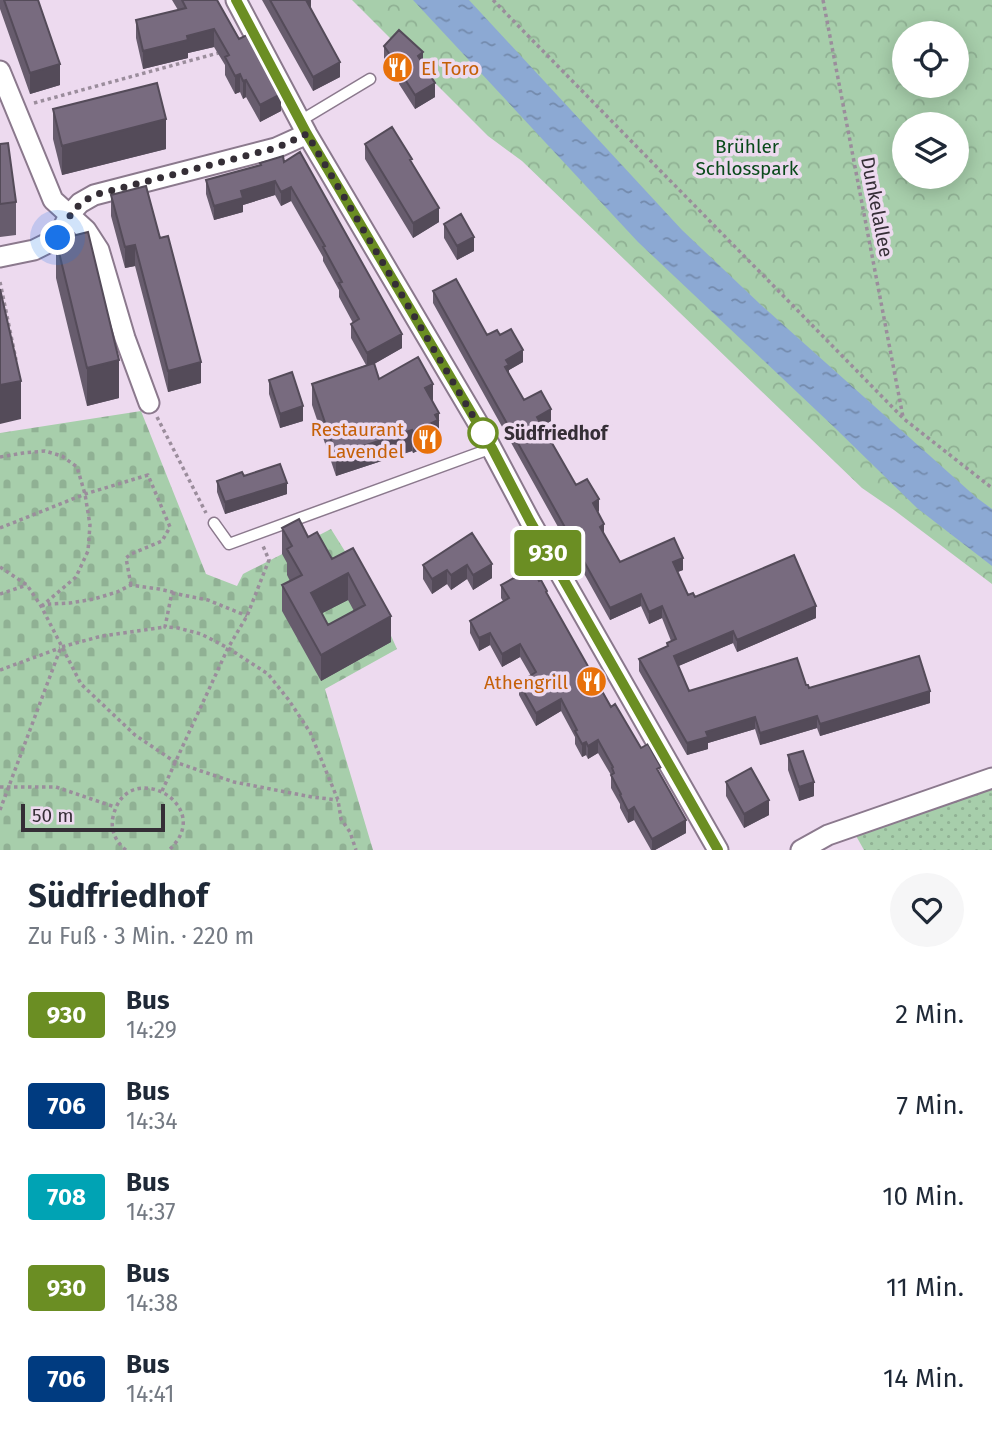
<!DOCTYPE html>
<html lang="de">
<meta charset="utf-8">
<style>
body{margin:0;font-family:"Fira Sans",sans-serif;background:#f6f6f7;color:#1f2937;height:100vh;display:flex;flex-direction:column;font-size:26px;white-space:nowrap}
*{box-sizing:border-box;margin:0}
p{font-size:23px;color:#747a83}
.icon{flex:none;width:38px;height:38px;fill:none;stroke:currentColor;stroke-width:2;stroke-linecap:round;stroke-linejoin:round}
.map{position:relative;height:850px;overflow:hidden}
.panel{display:flex;flex-direction:column;background:#fff;flex:1}
.panel>*{flex:none}
.badge{padding:0 14px;border-radius:5px;font-size:24px;line-height:46px}
.fabs{position:absolute;left:892px;top:21px;display:grid;gap:14px}
.fabs a{display:grid;place-items:center;width:77px;height:77px;border-radius:50%;background:#fff;box-shadow:0 4px 18px #0003;font-size:35px}
.scale{position:absolute;left:21px;bottom:18px;width:144px;box-sizing:border-box;padding-left:7px;border:4px solid #352e36;border-top:0;font-size:19px;line-height:24px;white-space:nowrap;color:#352e36;-webkit-text-stroke:5px #eddaef;paint-order:stroke}
.you{position:absolute;width:35px;height:35px;margin:-18px;border:5px solid #fff;border-radius:50%;background:#1a73e8;box-shadow:0 0 0 10px #1a73e833}
.map>.badge{position:absolute;translate:-50% -50%;box-shadow:0 0 0 4px #fff}
.round{display:grid;place-items:center;flex:none;width:74px;height:74px;border-radius:37px;background:#f6f6f7}
.headline{display:flex;align-items:center;justify-content:space-between;height:119px;padding:0 28px}
h1{font-size:33px;font-weight:700;line-height:52px}
ul{padding:0;list-style:none}
li{display:flex;align-items:center;gap:21px;height:91px;padding:0 28px}
li div{flex:1}
li b{display:block;font-size:26px}
li em{font-style:normal}
li .badge{min-width:77px;font-weight:700;text-align:center}
.map>svg:first-child{display:block}
</style>
<div class="map">
<svg width="992" height="850" viewBox="0 0 992 850">
<defs>
<pattern id="grass-dots" width="8" height="8" patternUnits="userSpaceOnUse" patternTransform="scale(1.75)"><rect width="8" height="8" fill="#a7ceab"/><path d="M2 2h.1M6 6h.1" fill="none" stroke="#90b194" stroke-width="1.8" stroke-linecap="round"/></pattern>
<pattern id="cemetery-stones" width="16" height="16" patternUnits="userSpaceOnUse" patternTransform="scale(1.75)"><rect width="16" height="16" fill="#a7ceab"/><path d="M2 7V4a2 2 0 0 1 4 0v3zM10 15v-3a2 2 0 0 1 4 0v3z" fill="#90b194"/></pattern>
<pattern id="park-crowns" width="20" height="18" patternUnits="userSpaceOnUse" patternTransform="scale(1.75)"><rect width="20" height="18" fill="#a7ceab"/><path d="M2 6a3 3 0 1 1 6 0M12 15a3 3 0 1 1 6 0" fill="none" stroke="#90b194"/></pattern>
<pattern id="water-ripples" width="26" height="14" patternUnits="userSpaceOnUse" patternTransform="scale(1.75)"><rect width="26" height="14" fill="#8ca9d3"/><path d="M2 4q2-2 4 0t4 0M15 11q2-2 4 0t4 0" fill="none" stroke="#738aac"/></pattern>
</defs>
<rect width="100%" height="100%" fill="#eddaef"/>
<!-- grass -->
<path fill="url(#grass-dots)" d="M992,787V850H864L855,834Z"/>
<!-- cemetery -->
<path fill="url(#cemetery-stones)" d="M141,411L206,574L237,586L243,574L331,529L373,596L397,649L325,689L373,850H0V433Z"/>
<!-- park -->
<path fill="url(#park-crowns)" fill-rule="evenodd" d="M352,0H992V584L894,510L862,488L522,161L488,136ZM905,33H957V86H905ZM905,124H957V177H905Z"/>
<!-- water -->
<path fill="url(#water-ripples)" d="M413,0H469L682,230L760,304L977,498L992,509V566L917,508L835,428L638,242Z"/>
<g fill="none" stroke-linecap="round" stroke-linejoin="round">
<defs>
<path id="service" d="M300,121L370,79
M214,523L229,544L492,448"/>
<path id="minor" d="M236,0L307,134L479,425L530,521L718,850
M0,71L53,200L86,230L99,250L125,338L149,403
M0,257L34,250L58,238L69,215L80,203L94,195L276,148L307,134
M801,850L828,835L992,778"/>
</defs>
<!-- service casing -->
<use href="#service" stroke="#8b798d" stroke-width="13"/>
<!-- minor casing -->
<use href="#minor" stroke="#8b798d" stroke-width="23"/>
<!-- path -->
<path stroke="#9b8d9c" stroke-width="3.5" stroke-dasharray="3.5 3.5" stroke-linecap="butt" d="M493,0L904,419L992,488
M823,0L903,417
M34,103L222,52
M0,282L16,360
M157,417L206,513
M0,457L23,453L45,451L62,456L77,467L85,494L90,525L88,551L76,577L43,605
M0,528L85,494L148,475L170,527L162,541L131,554L126,558L131,585
M0,567L27,585L41,606L81,684L135,735L175,762L201,771L234,782L312,797L338,800
M172,593L208,600L247,616
M0,594L27,585
M41,606L50,604L70,603L94,599L117,592L131,585L159,589L172,592L165,627L178,628L201,634L228,648L268,674L288,699L310,732L338,800L341,819L350,832L356,850
M0,670L60,648
M0,787H56L115,807
M162,791L228,648L247,616L269,560L263,546
M0,810L61,647L102,636L165,627
M126,850C116,842 110,830 113,817C126,755 218,805 169,850"/>
<!-- service -->
<use href="#service" stroke="#fff" stroke-width="10"/>
<!-- minor -->
<use href="#minor" stroke="#fff" stroke-width="19"/>
</g>
<!-- wall -->
<path fill="#675c6d" fill-rule="evenodd" d="M0,0H38L60,85L30,94L0,9Z
M172,0H217L281,111L260,122L246,97L243,99L240,92L235,94L225,75V65L214,47L188,53V58L143,69L136,38V20L178,10Z
M262,0H311V9L340,77L313,91Z
M384,46L423,63L435,97L415,109L399,84V80L393,73L384,60Z
M53,109L166,149L62,175L53,139Z
M0,144L16,202V235L0,237Z
M365,144L412,163L439,222L413,238L365,159Z
M284,162L402,348L374,364L379,379L433,402L439,434H438V441L413,453L412,451L336,476L312,405V384L366,365L351,338V324L353,323L339,297V290L323,261V257L291,201L281,206L275,195L243,205V212L214,220L206,194V180Z
M111,195L160,238L201,383L168,392L135,266L125,268L111,216Z
M444,224L474,251L457,260L444,238Z
M56,240L119,398L87,406L56,278Z
M433,291L487,335H500L523,362L509,370V373L524,400L551,421L542,426L576,485L599,511L598,512L604,534L620,562L683,570L677,572L688,595L695,597L816,618L737,652L733,643L678,666L689,691L806,685L809,688L930,703L820,736L817,728L760,745L755,729L708,743V749L687,755L639,671V659L667,647V643L671,641L662,618L649,624L641,606L610,620L433,303Z
M269,380L303,421L280,428L269,394Z
M244,476L287,494L225,514L217,492V481Z
M282,528L308,537L332,559L353,548L391,642L321,681L282,611V585L290,581L287,575V563L282,554ZM348,600L354,611L328,625L322,613Z
M472,533L492,578L473,590L467,579L451,590L447,584L432,594L423,579V565Z
M501,585L547,594L611,707L661,776L686,833L655,850H651L634,820L628,823L620,808V804L611,788V775L598,753L588,759L586,755L582,757L575,744V737L561,711L536,726L519,695V683L531,676L520,657L502,667L490,645L479,651L470,633V621L503,601L501,598Z
M788,755L814,796L799,801L788,770Z
M726,782L769,815L744,828L726,796Z"/>
<!-- shaded-wall -->
<path fill="#544b59" d="M306,0H311V10Z
M214,29V47L188,53V58L143,69V51L187,36Z
M423,52V67L418,56Z
M340,62V77L313,91V77Z
M60,64V85L30,94V73Z
M240,74V92L235,94V76Z
M246,80V97L243,99V81Z
M435,83V97L415,109V95Z
M281,94V111L260,122V105Z
M166,119V149L62,175V146Z
M275,181V195L243,205V212L214,220V206L241,191Z
M291,187V201L281,206V192Z
M439,208V222L413,238V223Z
M474,237V251L457,260V246Z
M135,245V266L125,268V247Z
M402,334V348L367,368V353Z
M523,350V362L509,370V377L505,379L506,360Z
M119,360V398L87,406V368Z
M201,362V383L168,392V371Z
M21,381V419L0,424V385Z
M433,384V405L425,388Z
M303,406V421L280,428V414Z
M551,409V421L537,429V417Z
M439,413V434H438V441L413,453V432Z
M412,430V451L336,476V455Z
M287,483V494L225,514V502Z
M599,499V511L593,515V503Z
M604,524V536L600,527Z
M683,558V570L673,574V562Z
M492,564V578L473,590V575Z
M467,565V579L451,590V575Z
M447,570V584L432,594V579Z
M348,573V600L311,619V593Z
M641,594V606L610,620V608Z
M662,606V618L649,624V612Z
M816,606V618L737,652V640Z
M391,616V642L321,681V655Z
M733,631V643L674,668V656Z
M490,633V645L479,651V638Z
M520,644V657L502,667V654Z
M930,691V703L820,736V724Z
M561,699V711L536,726V713Z
M817,716V728L760,745V733Z
M755,717V729L708,743V749L687,755V743L706,732Z
M598,740V753L588,759V746Z
M586,742V755L582,757V744Z
M814,782V796L799,801V787Z
M769,800V815L744,828V814Z
M634,807V820L628,823V811Z
M686,820V833L655,850H652V839Z"/>
<!-- building -->
<path fill="#786b7f" stroke="#544b59" stroke-width="2" fill-rule="evenodd" d="M4,0H38L60,64L30,73Z
M182,0H217L239,39L249,34L281,94L260,105L246,80L243,81L240,74L235,76L225,57L229,55L214,29L187,36L188,40L143,51L136,20L186,8Z
M270,0H306L340,62L313,77Z
M399,30L423,52L418,56L435,83L415,95L399,70L402,68L393,59L384,46Z
M157,83L166,119L62,146L53,109Z
M392,127L412,159L410,160L439,208L413,223L365,144Z
M8,143L16,202L0,204V144Z
M300,152L402,334L367,353L351,324L359,319L339,283L342,282L323,247L325,246L291,187L281,192L275,181L241,191L243,198L214,206L206,180L261,165L260,163L283,156L284,162Z
M146,186L160,238L168,236L201,362L168,371L135,245L125,247L111,195Z
M461,214L474,237L457,246L444,224Z
M88,232L119,360L87,368L56,240Z
M456,279L487,335L497,330L500,335L511,329L523,350L506,360L509,365L505,367L524,400L541,391L551,409L537,417L576,485L587,479L599,499L593,503L604,524L600,527L620,562L674,538L683,558L673,562L688,595L693,593L695,597L794,555L816,606L737,640L733,631L674,656L689,691L797,658L806,685H808L809,688L919,656L930,691L820,724L817,716L760,733L755,717L706,732L708,737L687,743L639,659L668,646L667,643L676,639L662,606L649,612L641,594L610,608L433,291Z
M0,289L21,381L0,385Z
M418,357L433,384L425,388L439,413L435,415L438,420L413,432L412,430L336,455L312,384L374,363L379,379Z
M292,372L303,406L280,414L269,380Z
M280,464L287,483L225,502L217,481L242,472L244,476Z
M299,519L308,537L317,532L332,559L353,548L391,616L321,655L282,585L302,575L287,549L292,546L282,528ZM348,573L365,605L328,625L311,593Z
M472,533L492,564L473,575L467,565L451,575L447,570L432,579L423,565Z
M532,568L539,581L541,580L547,591L546,592L611,707L615,704L641,748L648,744L661,767L657,769L686,820L652,839L634,807L628,811L620,795L621,794L611,775L614,773L612,768L613,767L598,740L588,746L586,742L582,744L575,731L577,730L561,699L536,713L519,683L536,672L520,644L502,654L490,633L479,638L470,621L509,598L501,585Z
M803,751L814,782L799,787L788,755Z
M751,768L769,800L744,814L726,782Z"/>
<g fill="none" stroke-linecap="round" stroke-linejoin="round">
<defs>
<path id="line" d="M236,0L307,134L492,448L530,521L718,850"/>
</defs>
<!-- line casing -->
<use href="#line" stroke="#fff" stroke-width="16"/>
<!-- line -->
<use href="#line" stroke="#6b8e23" stroke-width="10"/>
<!-- walk -->
<path stroke="#352e36" stroke-width="7" stroke-dasharray="0 12.6" d="M58,238C69,216 72,208 94,195L276,148L307,134L483,433"/>
</g>
<!-- icons -->
<defs>
<symbol id="restaurant-disc" viewBox="-11 -11 22 22"><circle r="9.5" fill="#e8710a" stroke="#eddaef"/><path d="M-5-6h1v4h1v-4h1v4h1v-4h1v5L-1.5 .5V6h-2V.5L-5-1ZM5-6V6H3V1.5H1.5Q1.5-4 5-6Z" fill="#fff"/></symbol>
</defs>
<g fill-rule="evenodd">
<use href="#restaurant-disc" x="380" y="50" width="35" height="35"/>
<use href="#restaurant-disc" x="410" y="422" width="35" height="35"/>
<use href="#restaurant-disc" x="574" y="664" width="35" height="35"/>
</g>
<!-- markers -->
<circle fill="#fff" stroke="#6b8e23" stroke-width="3.5" cx="483" cy="433" r="14"/>
<g text-anchor="middle" dominant-baseline="central" stroke-width="7" stroke-linejoin="round" paint-order="stroke">
<!-- food labels -->
<g font-size="19" fill="#c56008" stroke="#eddaef" text-anchor="end">
<text x="421" y="68" text-anchor="start">El Toro</text>
<text x="404" y="429">Restaurant<tspan x="404" dy="22">Lavendel</tspan></text>
<text x="568" y="682">Athengrill</text>
</g>
<!-- park labels -->
<g font-size="19" fill="#0a4a1b" stroke="#eddaef">
<text x="747" y="146">Brühler<tspan x="747" dy="22">Schlosspark</tspan></text>
</g>
<!-- street labels -->
<g font-size="19" fill="#352e36" stroke="#eddaef">
<text transform="translate(877 207) rotate(79)">Dunkelallee</text>
</g>
<!-- stop labels -->
<g font-size="19" font-weight="bold" fill="#352e36" stroke="#eddaef" text-anchor="start">
<text x="504" y="433">Südfriedhof</text>
</g>
</g>
</svg>
<div class="fabs">
<a><svg class="icon" aria-label="locate" viewBox="0 0 24 24"><circle cx="12" cy="12" r="6"/><path d="M12 2v4M12 18v4M2 12h4M18 12h4"/></svg></a>
<a><svg class="icon" aria-label="layers" viewBox="0 0 24 24"><path d="M12 4l9 5-9 5-9-5zM3 14l9 5 9-5"/></svg></a>
</div>
<div class="scale">50 m</div>
<div class="you" style="left:58px;top:238px"></div>
<b class="badge" style="left:548px;top:553px;background:#6b8e23;color:#fff">930</b>
</div>
<section class="panel">
<div class="headline"><div><h1>Südfriedhof</h1><p>Zu Fuß · 3 Min. · 220 m</p></div><a class="round"><svg class="icon" aria-label="heart" viewBox="0 0 24 24"><path d="M12 20l-8-8c-3-5 5-10 8-4 3-6 11-1 8 4z"/></svg></a></div>
<ul>
<li><span class="badge" style="background:#6b8e23;color:#fff">930</span><div><b>Bus</b><p>14:29</p></div><em>2 Min.</em></li>
<li><span class="badge" style="background:#003b80;color:#fff">706</span><div><b>Bus</b><p>14:34</p></div><em>7 Min.</em></li>
<li><span class="badge" style="background:#00a3b4;color:#fff">708</span><div><b>Bus</b><p>14:37</p></div><em>10 Min.</em></li>
<li><span class="badge" style="background:#6b8e23;color:#fff">930</span><div><b>Bus</b><p>14:38</p></div><em>11 Min.</em></li>
<li><span class="badge" style="background:#003b80;color:#fff">706</span><div><b>Bus</b><p>14:41</p></div><em>14 Min.</em></li>
</ul>
</section>
